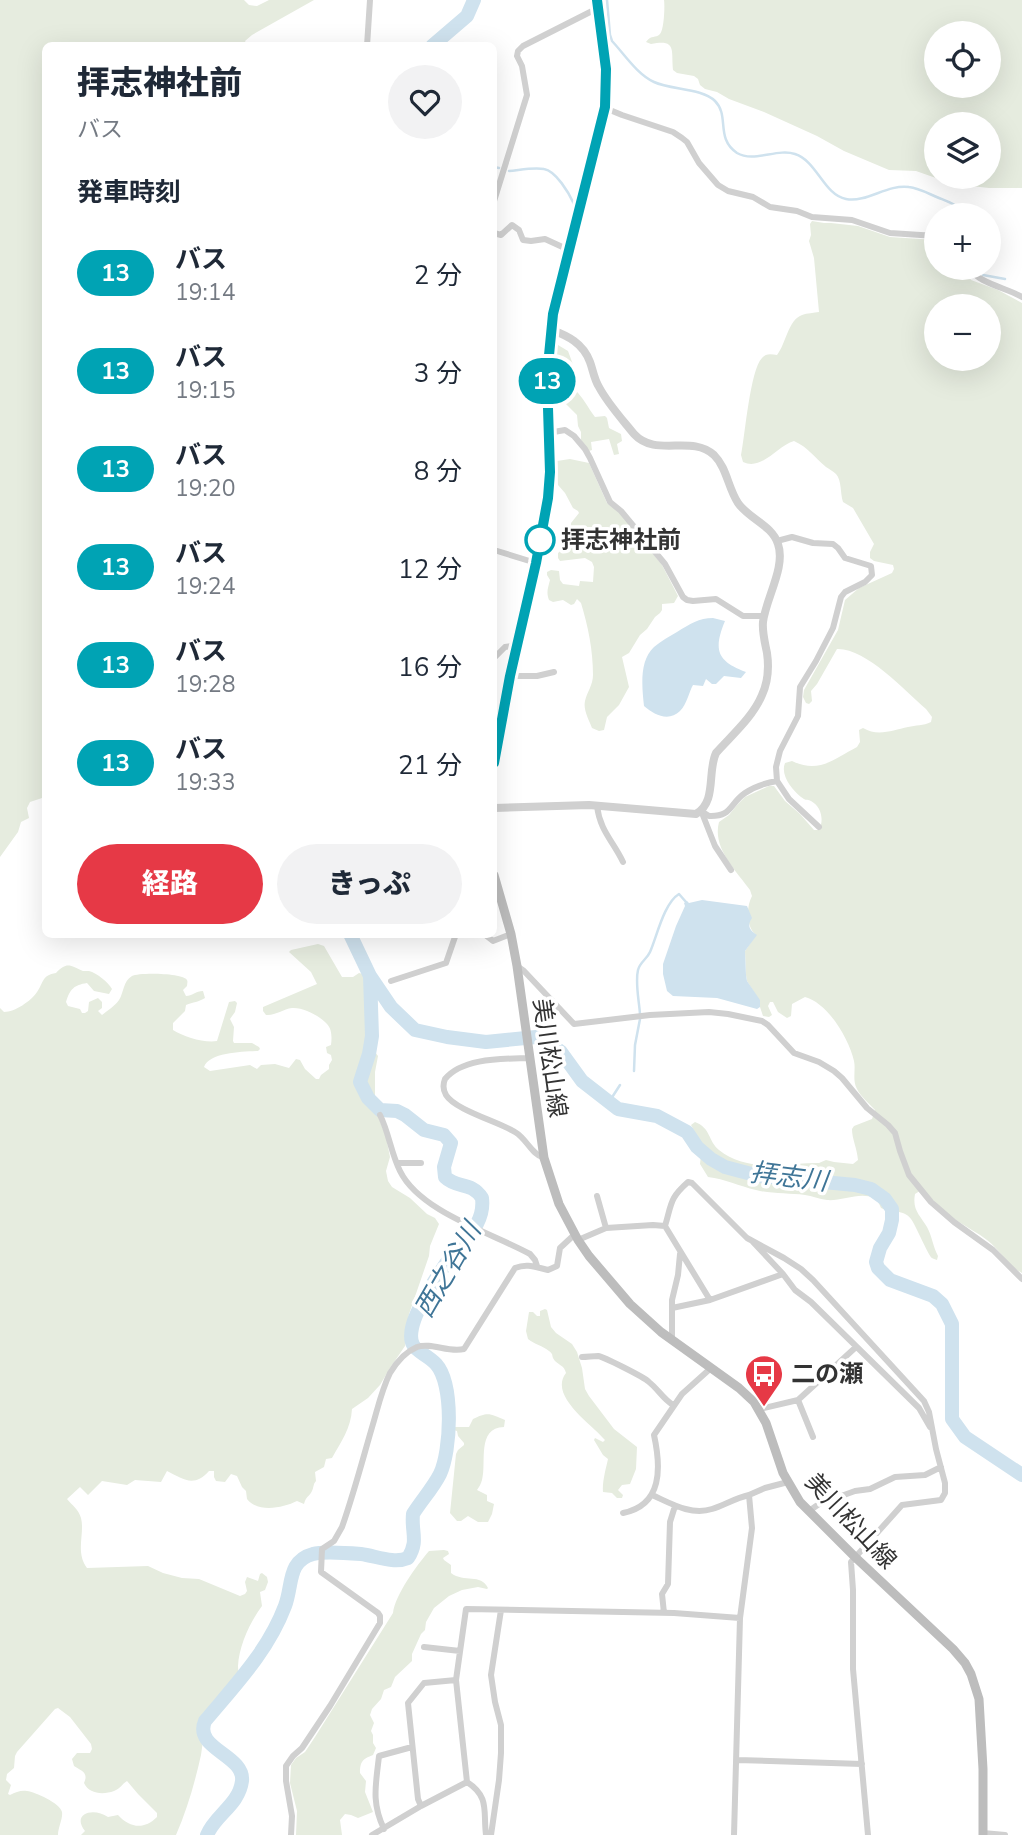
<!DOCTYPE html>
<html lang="ja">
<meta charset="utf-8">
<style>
body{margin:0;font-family:"Nunito Sans","Noto Sans JP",sans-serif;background:#f2f2f3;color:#1f2937;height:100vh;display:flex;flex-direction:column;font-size:26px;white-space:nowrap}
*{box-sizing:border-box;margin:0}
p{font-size:23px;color:#747a83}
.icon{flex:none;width:38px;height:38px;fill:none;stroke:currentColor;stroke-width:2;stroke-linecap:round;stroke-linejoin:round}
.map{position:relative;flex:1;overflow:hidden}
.sheet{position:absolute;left:42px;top:42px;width:455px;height:896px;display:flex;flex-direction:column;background:#fff;border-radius:10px;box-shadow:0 7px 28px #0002}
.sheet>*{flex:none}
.badge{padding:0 14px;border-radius:23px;font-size:24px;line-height:46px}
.controls{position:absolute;left:924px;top:21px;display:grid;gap:14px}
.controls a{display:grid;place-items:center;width:77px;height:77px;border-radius:50%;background:#fff;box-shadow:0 7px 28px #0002;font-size:35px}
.map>.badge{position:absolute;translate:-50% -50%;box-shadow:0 0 0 4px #fff}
h2{padding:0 35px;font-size:26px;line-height:63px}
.round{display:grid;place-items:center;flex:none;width:74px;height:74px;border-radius:37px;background:#f2f2f3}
.overview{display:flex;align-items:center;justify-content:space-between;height:119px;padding:0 35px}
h1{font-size:33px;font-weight:800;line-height:52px}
.primary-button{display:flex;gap:14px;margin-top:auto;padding:14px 35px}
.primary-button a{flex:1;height:80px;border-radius:42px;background:#e63946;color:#fff;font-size:28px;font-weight:800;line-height:80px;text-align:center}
.primary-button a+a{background:#f2f2f3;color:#1f2937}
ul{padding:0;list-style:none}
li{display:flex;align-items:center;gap:21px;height:98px;padding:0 35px}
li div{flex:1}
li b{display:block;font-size:26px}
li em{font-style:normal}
li .badge{min-width:77px;font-weight:700;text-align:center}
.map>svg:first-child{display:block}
</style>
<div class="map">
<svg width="1022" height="1835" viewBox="0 0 1022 1835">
<rect width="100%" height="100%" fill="#fff"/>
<!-- green -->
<path fill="#e6ecdf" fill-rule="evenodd" d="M0,0H244L249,5L257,6L269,0H314L252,35L245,41L247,45L46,46V617L42,621L46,629L45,791L42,798L30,802L27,808L29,818L21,822L18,832L0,857Z
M664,0H1022V188H989L953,184L916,171L889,170L844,151L817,136L764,112L729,99L717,92L705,89L700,85L698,79L694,76L677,73L673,70C671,50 677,39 651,44L646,42C652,34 655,39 660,34C664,30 665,6 664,0ZM989,33V86H936V33ZM989,124V177H936V124Z
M812,221L824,223H831L858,226L890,237L936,240V268H963L971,280L998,290L1022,303V1273C1008,1266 1000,1250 987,1240C978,1233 968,1228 959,1222C945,1213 933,1201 923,1189L915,1194C912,1210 920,1215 927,1227C932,1236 933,1247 938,1256L937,1260C935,1259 933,1259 932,1258C929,1257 915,1224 911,1219C904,1209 891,1213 881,1208C873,1185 844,1202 827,1200C819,1199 812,1196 805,1195C789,1193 771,1194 756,1190C739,1186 725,1179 708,1177L700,1164L702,1145L691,1125L695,1122C711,1128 708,1141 719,1150C747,1173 785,1163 819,1163L826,1160L834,1162L853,1164L858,1160C857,1148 852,1139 852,1129L854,1126L872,1119L875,1110C869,1103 861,1097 857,1089C852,1080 856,1070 854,1061C849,1039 828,1003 805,997L792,1004L791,1016L787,1018L778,1012L773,1002H770L768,1006L772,1015L769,1017L763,1016L760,1007L759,1000L747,981L746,975L745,951L756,935C746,927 746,907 752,896L750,890C736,870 712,848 719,822L729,815L737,805L745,797L769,786H774L785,801L800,814L814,830H819C824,821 822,807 811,801C804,798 808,802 801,797C792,790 780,775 785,763L792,761C819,774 834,759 857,747L860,742L859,730L863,728C878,737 893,730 908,727C916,725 923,726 931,722L932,717L926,709C904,690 866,648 837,649L817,684L811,691L812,701L809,704L806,703L803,697L804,690L838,630L845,600L859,588L892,573L894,569L893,565L874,561L870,558V552L874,544L853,508L843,502C840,493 842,481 836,474C833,471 829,469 826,467C814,457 809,448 794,441C777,446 762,471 743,462L741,455C745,436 750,370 762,358C766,353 771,354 777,355C786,344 788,320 802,315C807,313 814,313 819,312L814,258L809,241L811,235L810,224ZM936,306H989V359H936Z
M558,345L568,351L575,370V390C583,397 588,408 595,417L605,416L607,418L609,428L621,434L622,441L617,444L619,454L614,455L609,439L591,442L592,450L589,451L581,440V432L578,426L577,415L563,401L560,391C561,390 564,382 564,381C564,368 541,360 558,345Z
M570,459L589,463L607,503L619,512L662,565L678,596L674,603L662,604V610L660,613L655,617L647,629L640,635L629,653L622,657L629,687L619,705L607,717L604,730L599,731L592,728C589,720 583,710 585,701C587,692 593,685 593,675C593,650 588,626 581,603L577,599L574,604L571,605L563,600L553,602L549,600C546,592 548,588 550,580L547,575V572L551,570L559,571L560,580L563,584L579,586L580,581L593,582L594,567L592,562L585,558L560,561L558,558V553L570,543L571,523L579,513L578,511L573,508L565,493L558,485L557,461Z
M318,944L324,946L342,977H353L359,973L363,974L366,977L369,1044L378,1056L375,1072V1097L376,1111L386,1137L390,1157L386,1171L388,1181L392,1187L410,1198L427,1214L435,1218L439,1224L430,1246L429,1256L409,1314L405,1346L390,1368L380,1385L368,1398L352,1409C351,1428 341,1442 332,1458L326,1459L324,1467L315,1472L316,1481C313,1484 314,1487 312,1491C309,1497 306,1496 304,1504L297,1501C283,1508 258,1513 247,1499L246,1491L242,1487L237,1476L231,1474L225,1482L216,1481L214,1477V1471H209C194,1488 183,1479 167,1471L161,1482L135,1480L127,1485L102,1481L88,1495L80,1487L67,1499C72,1505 79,1510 81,1518C85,1534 75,1552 87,1568L148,1566L163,1573L182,1578L199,1579L240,1596L245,1594L247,1591L245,1582L247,1577L258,1581L260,1574L262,1573L267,1577L268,1582L265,1590L260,1592L262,1606C250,1622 239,1646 238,1666C238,1671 239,1677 239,1683C231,1695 214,1710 208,1722C203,1732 203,1744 201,1755C195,1782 187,1810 176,1835H81L85,1831C71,1813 94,1807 108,1817L118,1815C130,1828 144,1830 157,1817V1813L138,1794L127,1781C122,1784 120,1789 114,1791C103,1795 89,1794 84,1783C89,1772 81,1771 74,1766L72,1759L77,1753H90L92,1749L91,1744L70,1717L58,1708L55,1709L17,1752L15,1756L14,1768L7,1774L6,1780L11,1785L8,1794L10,1795C16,1792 21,1790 27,1791C35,1792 60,1803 62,1812C63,1819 58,1827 58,1835H0V1008L4,1012C15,1012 31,1001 37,992C44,982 42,975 56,973C67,961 71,966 83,971C85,971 87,971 89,971C97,973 108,982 112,989L109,994L94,991L87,983C74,985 70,989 66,1002L68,1006L80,1009L82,1013H85L88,1011L89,1002L98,998L102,1002V1008L98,1011L102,1015C107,1011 115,1006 119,1000C124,992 123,981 132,976C139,972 184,973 187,980C188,982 187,984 187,986L183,990L186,996C192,996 196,991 203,991L205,998C199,1002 193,1002 186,1005L185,1011L173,1023V1030C184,1037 204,1043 217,1041L229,1002L235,1001L237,1003L235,1012L230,1019L234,1027L233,1041L234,1043H252L259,1047L260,1049L258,1051C242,1052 210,1052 204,1067L210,1071L250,1065L257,1069L261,1065L275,1064L289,1068L296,1059L300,1060L305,1069L316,1079H319L321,1075L329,1069V1065L332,1060L331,1055L327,1053L326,1047L331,1045C332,1038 332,1029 327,1024C320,1016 303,1007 292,1008C283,1009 275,1016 266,1015L263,1011V1007L317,984L311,972L289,952L291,950Z
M545,1309L547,1310L551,1327L556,1333L572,1344L577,1352L582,1368L585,1389L589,1396L614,1429L637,1447L636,1469L630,1484L622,1485L618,1490L623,1495L622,1498H617L612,1493L603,1492C602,1482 606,1468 608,1459L603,1455L594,1440L595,1438L603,1442L605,1440C593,1425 548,1396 566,1373C564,1365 560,1366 555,1361C550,1354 555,1356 549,1351C543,1346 534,1344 528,1339L526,1331L529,1312H533L537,1316H540V1311Z
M426,1352C460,1366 447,1401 454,1427H469L473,1419C488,1411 491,1414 505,1420L504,1427C476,1428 487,1463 482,1480C481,1484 479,1487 477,1490L487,1495V1501L494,1504L492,1514L488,1522H478L468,1516L461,1521H457L450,1513L456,1454L458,1450L464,1445V1443L458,1436L457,1431L446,1428C441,1418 444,1410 444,1400C444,1378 435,1371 423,1355Z
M444,1550L448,1551L449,1554L443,1558L444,1560L451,1565V1573C464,1583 481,1573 488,1588L487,1589L478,1587L462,1590L449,1596L434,1608L426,1622L425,1630L421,1634L412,1654V1661L395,1677L391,1687L384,1690L381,1699L372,1709L370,1715L374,1723L371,1731L373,1735V1743L376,1748L373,1755C363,1759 360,1761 360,1773L366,1781L365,1792L373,1812L358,1818L351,1815L345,1814L340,1820L342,1835H296L297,1811L290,1783L291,1765L296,1758L305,1752L315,1737L393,1613C395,1595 417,1565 429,1551Z"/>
<!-- water -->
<path fill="#cfe2ee" d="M713,618L725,621C713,650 717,661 746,672L741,678L724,676L716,684H712L706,679L703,686L693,685C689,692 687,704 680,711C669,722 654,715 644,706C642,687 639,661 654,647C661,641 670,636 677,632C690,624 699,618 713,618Z
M702,900L747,906L752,918C747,925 749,930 757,935L745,951L746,975L747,981L760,1000V1007L757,1009L717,998L673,996L667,991L663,974V964L676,926L685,906L684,903L687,901L689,903Z"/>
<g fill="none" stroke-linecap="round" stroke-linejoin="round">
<!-- stream -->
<path stroke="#cfe2ee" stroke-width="2.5" d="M607,0L610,35L612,41C625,55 637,74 654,82C671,90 702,88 715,101C730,116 715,138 737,153C754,163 777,148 795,154C817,161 824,195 846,199C867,203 887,184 909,187C919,188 929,194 939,198C949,202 959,205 964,215
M494,167L499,168
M509,171C520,170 534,167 544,169C556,171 569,193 574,204
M977,268L983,275L1005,279
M640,1014C639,1000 635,983 638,970C640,962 647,959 650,952C657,936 664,903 679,894L686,902
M634,1071L635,1045L640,1019
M609,1102L620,1085"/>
<!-- river -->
<path stroke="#cfe2ee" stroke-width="14" d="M432,46L467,16L474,0
M350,934L370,976L391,1007L415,1030L447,1037L486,1042L536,1037L546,1041L561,1052L582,1081L618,1109L657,1116L687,1132L697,1147L711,1159L725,1167L759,1176L855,1185L871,1189L885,1199L892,1209V1220L889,1233L880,1248L876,1262L878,1268L890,1280L933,1296L942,1304L952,1324V1419L965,1437L1022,1475
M207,1835C215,1815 239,1805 242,1781C245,1755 193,1749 205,1721C236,1684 268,1651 285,1606C293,1585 287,1561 313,1554C323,1551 349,1553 361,1554C376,1556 394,1564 408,1558C419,1541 411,1532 413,1514C421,1501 433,1488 440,1474C451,1451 454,1384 436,1364C423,1350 407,1352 412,1328C416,1308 441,1269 454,1253C468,1236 485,1222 482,1198C471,1181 457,1189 445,1177L444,1167L451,1143L444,1135L424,1130L405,1115L397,1111L380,1110L368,1098L360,1082L369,1054L372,1036L370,976"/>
<!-- minor -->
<path stroke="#d0d0d0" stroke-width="6" d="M367,46L370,0
M605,108L622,115L673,132L682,138L687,142L699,163L718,185L728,191L753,197L770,207L797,211L812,217L852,220L890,233L936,236
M494,201L527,95L522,66L517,56L518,51L523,46L598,8
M494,233L501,235L512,225L519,230L523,240L531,241L545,239L569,250
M969,268C978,283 1007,288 1022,297
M548,433L565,430L574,436L585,449L590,458L610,502L621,511L665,564L683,597L687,600L693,601L716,599L743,616H764
M494,550L536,563
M494,658L505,647L517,645
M511,676H537L554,672
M494,708L503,713
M777,781L789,799L819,827
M597,806C600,831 613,841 623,862
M701,811L709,816C732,817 729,804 745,793C755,786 765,783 777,781L776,767L780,751L798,716L800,687L816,661L833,628L841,597L845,592L865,582L872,575L871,566L845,558L838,548L833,544L813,543L792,537L777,541
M702,813L715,846L731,870
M484,934L493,941L511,934
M517,966L524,971L574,1024L650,1015L709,1012L728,1014L762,1021L768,1025L794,1053L819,1062L834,1071L842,1078L867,1108L888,1125L895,1133L900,1151L909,1175L931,1202L954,1222L993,1250L1022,1279
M391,981L446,963L456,934
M530,1058C505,1059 463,1057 445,1079C443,1084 443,1090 446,1095C455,1110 499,1122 515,1132C527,1139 531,1154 544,1158
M380,1115C389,1133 391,1153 400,1171C420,1212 492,1233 530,1254L535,1260L537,1266
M397,1163H421
M597,1196L606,1228
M665,1226L710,1300L783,1274L795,1290L811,1302L919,1408L930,1427
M578,1240L606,1228L653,1225L665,1226C672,1203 669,1199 688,1182L692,1183L747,1238L784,1258L801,1269L813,1280L924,1401L929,1412L936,1449L945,1483V1493L941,1500L902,1505L851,1562L853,1590V1669L868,1835
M753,1242L783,1274
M672,1308L710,1300
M672,1340V1300L678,1275L680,1254
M582,1357C587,1357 593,1356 598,1356C604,1357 644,1377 649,1382C658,1389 663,1399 673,1405
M798,1400L813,1437
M760,1409L798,1400L856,1347
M652,1495C670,1503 691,1516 712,1509C724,1505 736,1498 749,1495
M809,1511L819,1504L855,1491L870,1489L895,1477L925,1475L941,1467
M623,1513C663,1505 661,1467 654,1435L682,1394L711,1368
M664,1613L662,1594L668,1584L670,1522L675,1506
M424,1647L460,1651
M737,1760L862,1764
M467,1782L456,1680L466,1609L674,1613L740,1618
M467,1782C490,1797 483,1811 486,1835
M421,1806L418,1799L408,1703L424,1683L456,1680
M384,1829C371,1802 376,1784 379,1756L412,1747
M983,1833L1005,1835
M291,1835L292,1816L286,1781V1766L293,1756L302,1748L330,1706L380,1623V1616L378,1613L321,1572L322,1549L334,1541L342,1527C354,1493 363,1458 373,1424C378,1407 382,1389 390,1373C396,1363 405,1352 417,1347C432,1342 448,1353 464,1349L515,1268C527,1263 535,1267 548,1270L557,1266L560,1248L574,1235
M372,1835L421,1806L467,1782
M491,1835L499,1780L501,1753V1725L495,1702L491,1675L501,1610
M734,1835L740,1618L752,1528L749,1495L765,1488L788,1482"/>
<!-- tertiary -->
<path stroke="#d0d0d0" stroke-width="8" d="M494,808L589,805L696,814C717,802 707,772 716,753C732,735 753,717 762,695C768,682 769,667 767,653C765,643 762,632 763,622C766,598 786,567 778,544C772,525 749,519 738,503C728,488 727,468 714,455C691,434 656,458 634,434C622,419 608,404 599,387C594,379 593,370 590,362C583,343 568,336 550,329"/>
<!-- secondary -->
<path stroke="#bdbdbd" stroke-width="9" d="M494,763L511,676L536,563L548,498L549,472L547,376L553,314L605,108L606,69L597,0
M494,875L511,934L517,966L544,1158L559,1204L578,1240L589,1256L630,1304L661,1332L739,1388L754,1402L766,1423L783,1473L800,1502L855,1557L953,1649L965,1663L971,1674L979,1699L983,1769V1835"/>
</g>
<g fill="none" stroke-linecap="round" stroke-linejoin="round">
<defs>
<path id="line" d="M494,763L510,676L536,563L548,498L550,472L547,376L553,314L605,107L606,69L597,0"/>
</defs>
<!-- line casing -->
<use href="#line" stroke="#fff" stroke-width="16"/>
<!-- line -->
<use href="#line" stroke="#00a3b4" stroke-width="10"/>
</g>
<!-- icons -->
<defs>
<symbol id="bus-pin" viewBox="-11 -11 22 30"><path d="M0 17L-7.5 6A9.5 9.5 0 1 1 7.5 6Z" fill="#e63946" stroke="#fff"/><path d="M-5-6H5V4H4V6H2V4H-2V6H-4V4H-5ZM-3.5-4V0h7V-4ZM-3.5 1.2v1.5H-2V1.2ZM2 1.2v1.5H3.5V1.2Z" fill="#fff"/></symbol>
</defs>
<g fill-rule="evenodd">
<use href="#bus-pin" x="742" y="1352" width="44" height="60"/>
</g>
<!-- markers -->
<circle fill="#fff" stroke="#00a3b4" stroke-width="3.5" cx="540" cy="540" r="14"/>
<g text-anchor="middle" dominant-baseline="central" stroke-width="7" stroke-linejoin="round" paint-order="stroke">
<!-- stop labels -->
<g font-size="24" font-weight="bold" fill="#333" stroke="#fff" text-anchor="start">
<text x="561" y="540">拝志神社前</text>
</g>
<!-- street labels -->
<g font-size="24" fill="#333" stroke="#fff">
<text transform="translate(550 1058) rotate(82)">美川松山線</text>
<text transform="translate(851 1521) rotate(47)">美川松山線</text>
</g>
<!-- poi labels -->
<g font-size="24" font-weight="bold" fill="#333" stroke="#fff" text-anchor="start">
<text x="791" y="1374">二の瀬</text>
</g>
<!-- water labels -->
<g font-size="26" font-style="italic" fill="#3f7597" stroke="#fff">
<text transform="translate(789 1177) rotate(7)">拝志川</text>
<text transform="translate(448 1270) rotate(-60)">西之谷川</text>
</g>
</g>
</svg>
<div class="controls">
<a><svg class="icon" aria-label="locate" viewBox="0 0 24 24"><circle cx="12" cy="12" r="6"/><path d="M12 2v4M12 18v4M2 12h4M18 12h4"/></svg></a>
<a><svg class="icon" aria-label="layers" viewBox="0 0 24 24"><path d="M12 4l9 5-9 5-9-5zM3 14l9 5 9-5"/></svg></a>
<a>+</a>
<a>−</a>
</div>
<b class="badge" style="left:547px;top:381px;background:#00a3b4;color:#fff">13</b>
<section class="sheet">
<div class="overview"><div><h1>拝志神社前</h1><p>バス</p></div><a class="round"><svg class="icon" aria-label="heart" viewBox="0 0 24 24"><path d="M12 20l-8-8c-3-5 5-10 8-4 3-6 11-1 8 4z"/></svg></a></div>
<h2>発車時刻</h2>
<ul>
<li><span class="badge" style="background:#00a3b4;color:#fff">13</span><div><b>バス</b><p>19:14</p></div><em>2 分</em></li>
<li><span class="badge" style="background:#00a3b4;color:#fff">13</span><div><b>バス</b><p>19:15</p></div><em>3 分</em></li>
<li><span class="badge" style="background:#00a3b4;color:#fff">13</span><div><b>バス</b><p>19:20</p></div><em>8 分</em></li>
<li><span class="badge" style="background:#00a3b4;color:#fff">13</span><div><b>バス</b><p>19:24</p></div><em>12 分</em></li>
<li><span class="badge" style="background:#00a3b4;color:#fff">13</span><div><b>バス</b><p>19:28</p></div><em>16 分</em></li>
<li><span class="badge" style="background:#00a3b4;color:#fff">13</span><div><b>バス</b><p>19:33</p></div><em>21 分</em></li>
</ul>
<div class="primary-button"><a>経路</a><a>きっぷ</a></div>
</section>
</div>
